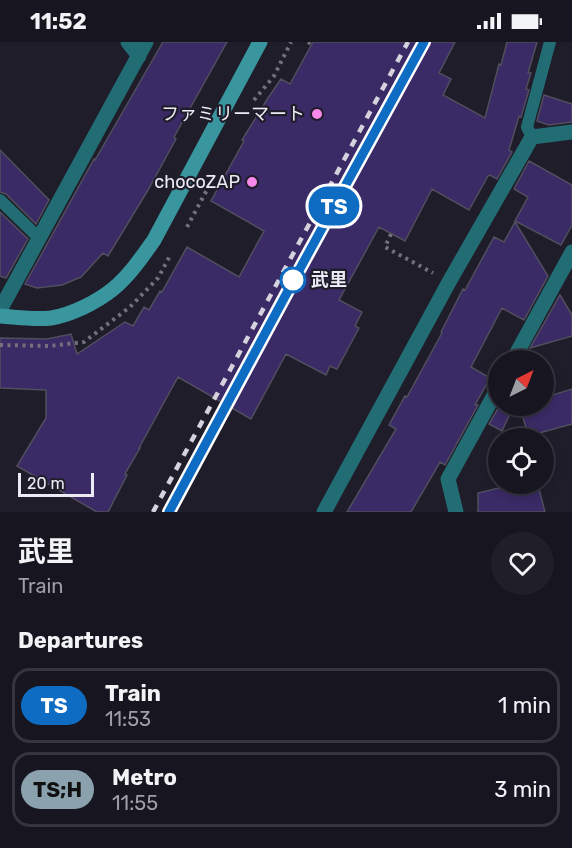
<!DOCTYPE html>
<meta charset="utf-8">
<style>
body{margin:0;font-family:Rubik,"Noto Sans JP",sans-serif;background:#201f29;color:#f1f3f6;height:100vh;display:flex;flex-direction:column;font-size:22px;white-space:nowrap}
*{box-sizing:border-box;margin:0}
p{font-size:20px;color:#9e9fa5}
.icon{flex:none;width:33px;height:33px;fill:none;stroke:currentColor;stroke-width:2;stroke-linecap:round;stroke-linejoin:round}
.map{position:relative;height:470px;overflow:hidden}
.sheet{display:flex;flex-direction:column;background:#171620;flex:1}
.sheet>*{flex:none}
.badge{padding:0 12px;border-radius:20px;font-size:21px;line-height:39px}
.needle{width:39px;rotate:42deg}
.tools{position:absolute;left:488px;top:308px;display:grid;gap:12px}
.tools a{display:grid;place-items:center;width:66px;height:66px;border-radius:50%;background:#171620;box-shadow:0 3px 9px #0003,0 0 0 2px #36353e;font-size:30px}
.scale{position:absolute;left:18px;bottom:15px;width:76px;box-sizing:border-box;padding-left:6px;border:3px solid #eceaf4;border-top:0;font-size:16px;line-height:21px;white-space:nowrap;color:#eceaf4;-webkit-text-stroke:4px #1f1d2a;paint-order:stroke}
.map>.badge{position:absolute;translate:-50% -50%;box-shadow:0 0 0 3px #fff}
h2{padding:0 18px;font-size:22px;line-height:54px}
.round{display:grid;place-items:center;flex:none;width:63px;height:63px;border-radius:32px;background:#201f29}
.overview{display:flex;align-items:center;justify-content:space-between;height:102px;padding:0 18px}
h1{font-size:28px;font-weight:700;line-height:45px}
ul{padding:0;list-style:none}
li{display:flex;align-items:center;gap:18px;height:75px;margin:0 12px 9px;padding:0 6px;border:3px solid #36353e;border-radius:18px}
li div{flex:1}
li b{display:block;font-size:22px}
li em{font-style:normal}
li .badge{min-width:66px;font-weight:700;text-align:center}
.status{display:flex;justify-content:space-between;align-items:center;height:42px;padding:0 30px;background:#171620;direction:ltr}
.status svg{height:16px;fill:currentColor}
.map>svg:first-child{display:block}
</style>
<div class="status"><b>11:52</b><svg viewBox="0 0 49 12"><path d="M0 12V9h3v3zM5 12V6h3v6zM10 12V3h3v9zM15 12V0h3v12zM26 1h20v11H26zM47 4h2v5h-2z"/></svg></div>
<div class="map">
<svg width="572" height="470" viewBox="0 0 572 470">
<rect width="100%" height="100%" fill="#1f1d2a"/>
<!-- building -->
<path fill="#3a2a65" stroke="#514e5e" stroke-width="1.5" d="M163,0H227L174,95L176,97L148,148L108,214L103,211L81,235L62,243L37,246L25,242L94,117L95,118Z
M313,0H455L439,31L451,37L443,53L485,76L499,22L501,23L507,0H537L528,31H531L526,47L529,48L521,75L519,74L509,108L512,110L497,137L490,133L488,134L469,168L432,147L405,199L379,185L339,258L362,270L355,284L359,286L337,327L330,324L326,333L286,312L251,377L178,335L139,406H140L125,432L127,433L108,470H97L17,424L46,376V348L0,346V296L47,297L71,292L77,312L125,280L133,284L144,265L149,268L160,249L162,250L187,205L239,235L264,189L211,159L244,99L242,98L268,56L281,37L290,42Z
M544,53L572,62V80L549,83L537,79Z
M0,108L49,158L36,182L6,152L0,150Z
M529,119L572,143V183L561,203L515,179L528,155L514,147Z
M0,170L28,197L6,236L0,234Z
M515,180L548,234L524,278L502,266L471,325L490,336L475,363H478L445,423L440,420L411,470H347L396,387L389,383L405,354L407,355L442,291L441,290L463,247L465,248L494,195L504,200Z
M560,253L572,273V294L530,306Z
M572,347V382L532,393V391L528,392L519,363H543V356Z
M500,363H514L502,389L489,382Z
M519,441H522V444L538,443L545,470H478V451Z"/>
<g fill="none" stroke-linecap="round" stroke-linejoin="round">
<!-- path -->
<path stroke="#73717d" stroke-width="4" stroke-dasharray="3 4.5" stroke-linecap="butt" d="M308,0L312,2
M254,58L274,34L291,0
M187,185L209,144
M391,192L385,205L433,231
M0,303L50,304L84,300L130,265L158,236L171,212"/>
<!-- lane -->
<path stroke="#226d74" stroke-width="12" d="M532,95L527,85L550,0
M0,158L39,196"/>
<!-- street -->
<path stroke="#226d74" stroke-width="15" d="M128,0L139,14
M0,268L146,0
M513,318L572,210
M324,470L449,240L532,95L572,90
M456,470L448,437L498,346"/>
<!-- secondary -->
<path stroke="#39969f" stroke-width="15" d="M0,274C16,275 34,278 51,276C71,273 97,260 113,247C129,234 142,215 154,198L260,0"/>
<!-- rail -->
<path stroke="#d4d2dd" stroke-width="4.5" stroke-dasharray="8 8" stroke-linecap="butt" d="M153,470L408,0
M169,470L291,242L424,0"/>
</g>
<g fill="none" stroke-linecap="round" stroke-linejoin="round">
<defs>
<path id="line" d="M169,470L303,221L424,0"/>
</defs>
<!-- line casing -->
<use href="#line" stroke="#fff" stroke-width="14"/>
<!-- line -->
<use href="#line" stroke="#0f6cc3" stroke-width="9"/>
</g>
<!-- markers -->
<g fill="#f888ea" stroke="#1f1d2a" stroke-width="2">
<circle cx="317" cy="72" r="6"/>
<circle cx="252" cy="140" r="6"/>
</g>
<circle fill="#fff" stroke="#0f6cc3" stroke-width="3" cx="293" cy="238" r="12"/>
<g text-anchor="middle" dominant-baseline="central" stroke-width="4.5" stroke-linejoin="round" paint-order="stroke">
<!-- poi labels -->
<g font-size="18" fill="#eceaf4" stroke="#1f1d2a" text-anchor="end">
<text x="305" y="72">ファミリーマート</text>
<text x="240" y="140">chocoZAP</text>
</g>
<!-- stop labels -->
<g font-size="18" font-weight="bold" fill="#eceaf4" stroke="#1f1d2a" text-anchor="start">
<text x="311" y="238">武里</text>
</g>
</g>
</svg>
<div class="tools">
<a><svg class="needle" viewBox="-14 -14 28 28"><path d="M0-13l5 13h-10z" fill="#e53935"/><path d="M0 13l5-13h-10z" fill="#9e9fa5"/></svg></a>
<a><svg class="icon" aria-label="locate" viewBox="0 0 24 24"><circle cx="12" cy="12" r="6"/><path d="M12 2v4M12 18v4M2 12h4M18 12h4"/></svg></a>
</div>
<div class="scale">20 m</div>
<b class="badge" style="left:334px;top:164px;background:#0f6cc3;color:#fff">TS</b>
</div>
<section class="sheet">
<div class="overview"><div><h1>武里</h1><p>Train</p></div><a class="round"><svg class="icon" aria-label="heart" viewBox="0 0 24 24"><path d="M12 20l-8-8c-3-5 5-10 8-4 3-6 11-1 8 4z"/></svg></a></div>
<h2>Departures</h2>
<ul>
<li><span class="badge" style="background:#0f6cc3;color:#fff">TS</span><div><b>Train</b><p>11:53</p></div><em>1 min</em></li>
<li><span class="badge" style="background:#8ba2ae;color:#111">TS;H</span><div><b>Metro</b><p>11:55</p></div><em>3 min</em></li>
</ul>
</section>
